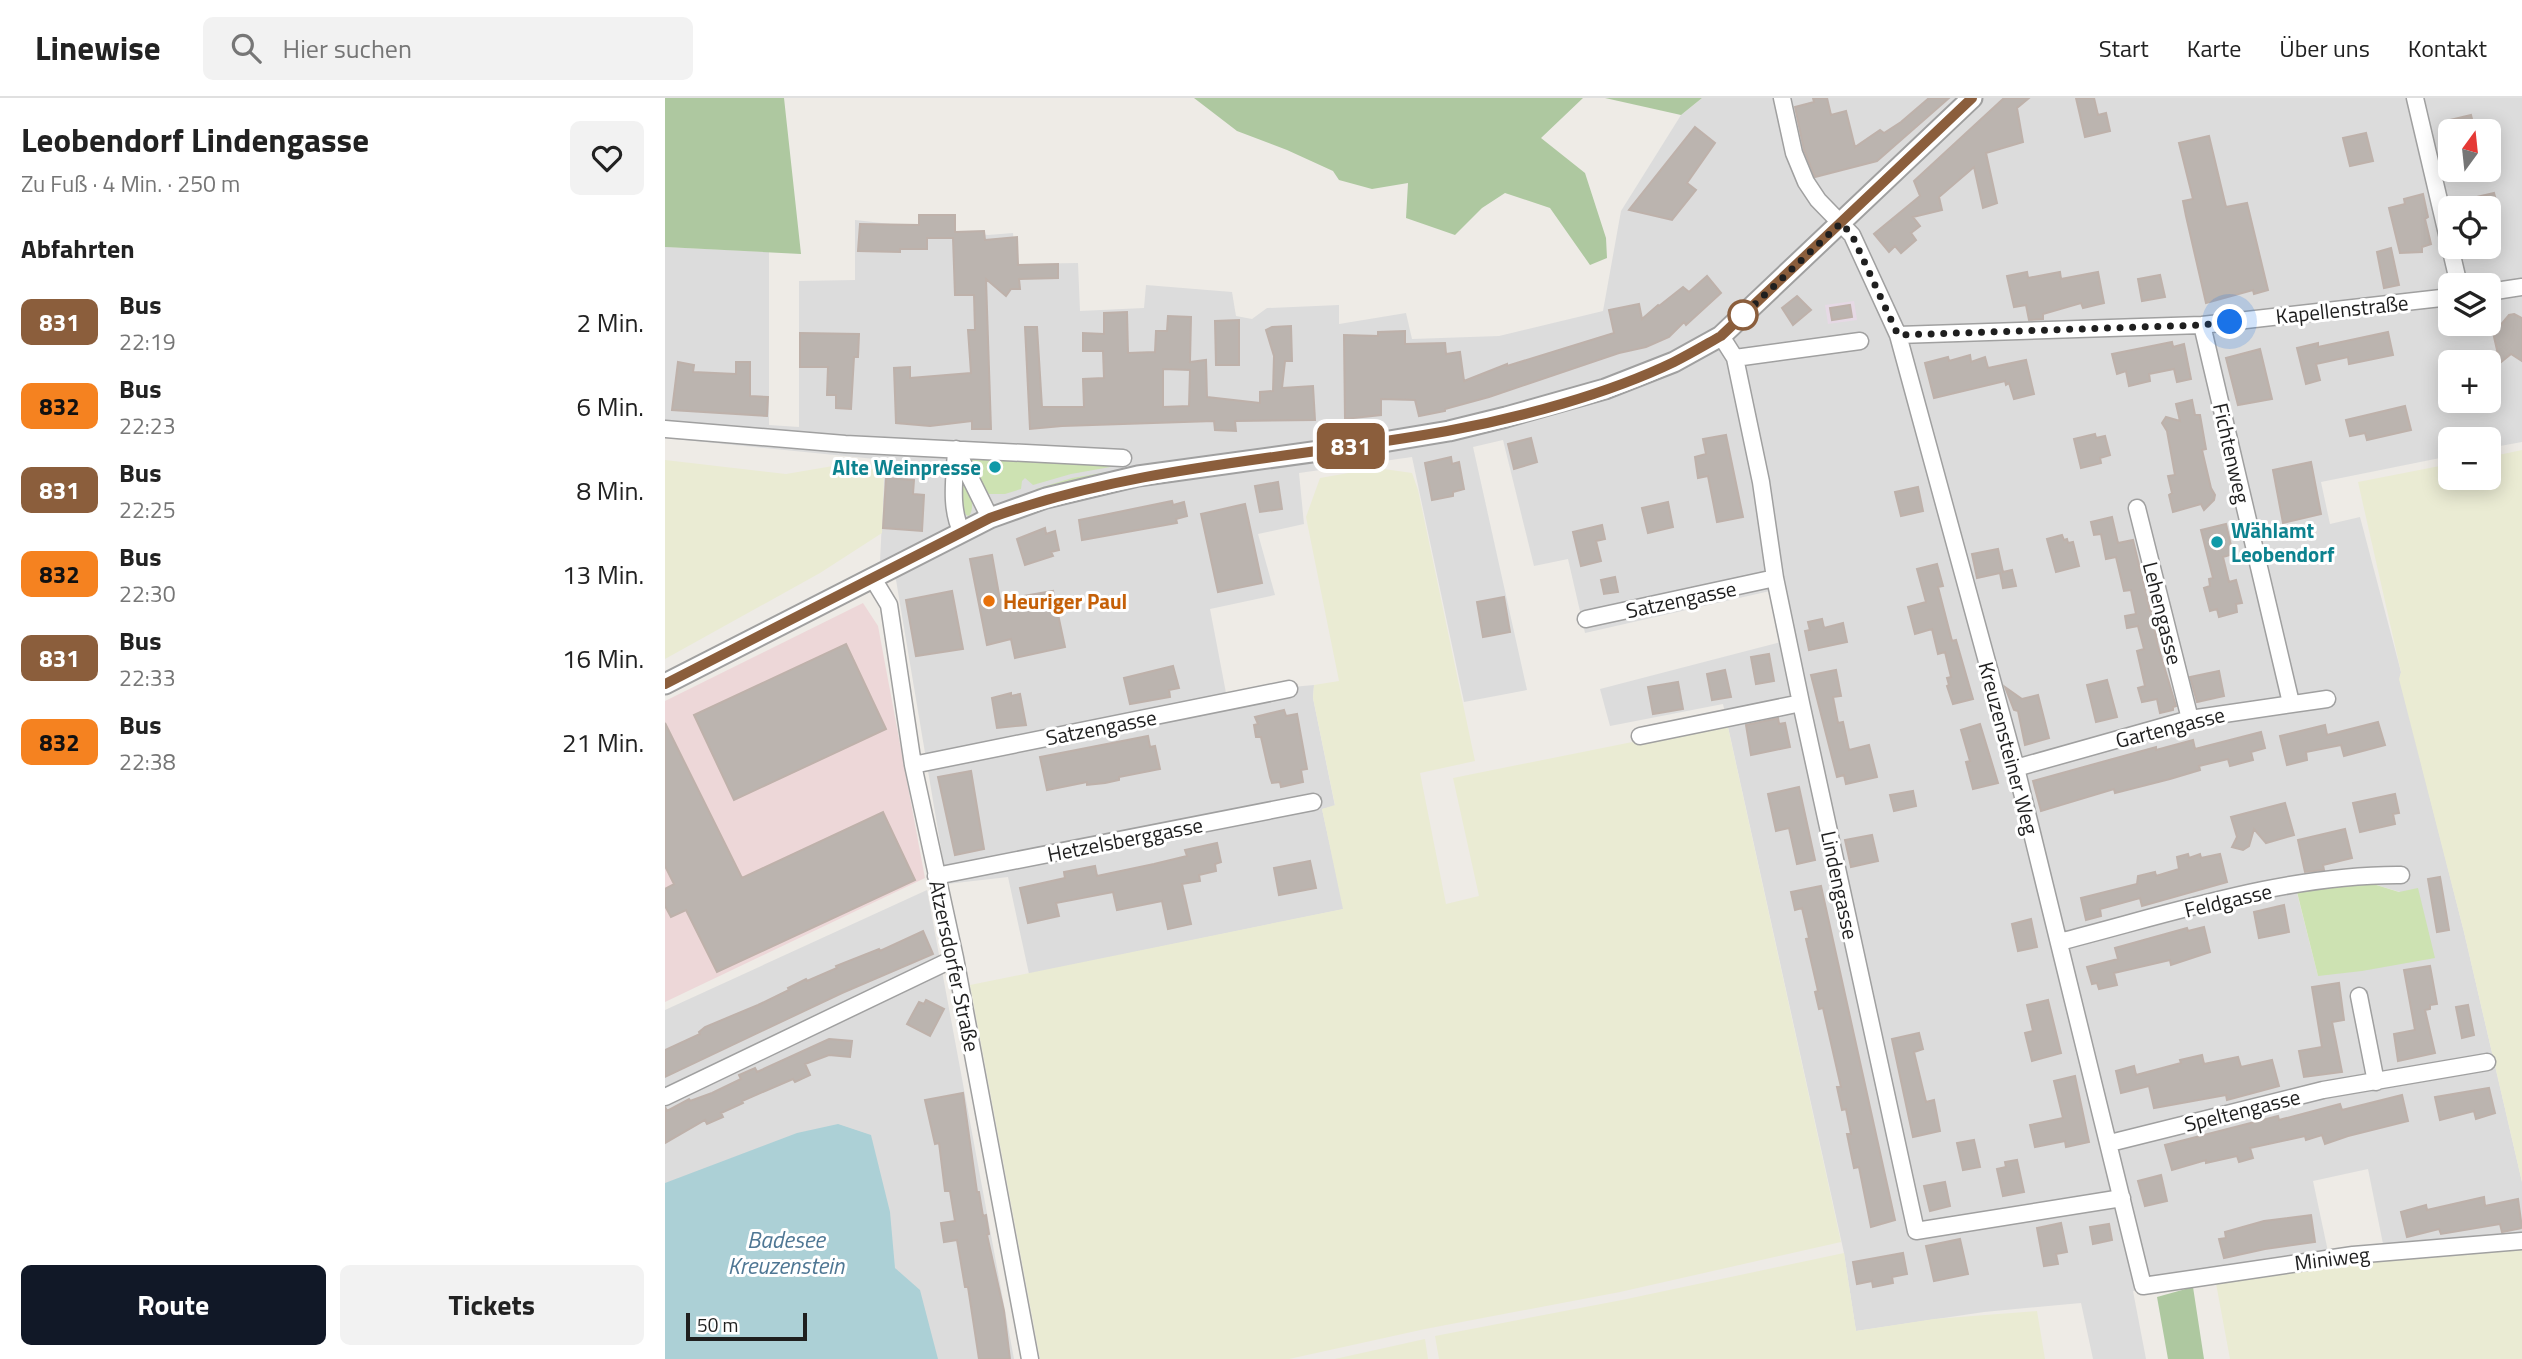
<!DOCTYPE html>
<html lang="de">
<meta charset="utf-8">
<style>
body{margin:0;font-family:"Titillium Web",sans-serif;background:#f2f2f2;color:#222;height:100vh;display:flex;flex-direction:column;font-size:26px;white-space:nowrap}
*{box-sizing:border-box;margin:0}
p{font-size:23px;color:#767676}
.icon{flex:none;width:38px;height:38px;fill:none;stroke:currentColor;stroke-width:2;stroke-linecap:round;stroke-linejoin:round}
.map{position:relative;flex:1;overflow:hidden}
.side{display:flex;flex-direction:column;background:#fff;width:665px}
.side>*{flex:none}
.badge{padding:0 14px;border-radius:10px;font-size:24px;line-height:46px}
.needle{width:46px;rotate:15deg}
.buttons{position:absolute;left:1773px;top:21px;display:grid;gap:14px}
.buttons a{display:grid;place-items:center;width:63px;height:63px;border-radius:10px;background:#fff;box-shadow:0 4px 18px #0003;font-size:35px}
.scale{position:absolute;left:21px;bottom:18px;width:121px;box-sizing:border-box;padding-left:7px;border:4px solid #1f1f1f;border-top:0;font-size:19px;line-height:24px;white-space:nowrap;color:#1f1f1f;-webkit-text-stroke:5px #fff;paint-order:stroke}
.you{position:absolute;width:35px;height:35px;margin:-18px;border:5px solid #fff;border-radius:50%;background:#1a73e8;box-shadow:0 0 0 10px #1a73e833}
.map>.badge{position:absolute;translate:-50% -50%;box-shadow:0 0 0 4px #fff}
h2{padding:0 21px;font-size:26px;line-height:63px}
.round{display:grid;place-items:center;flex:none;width:74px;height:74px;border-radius:10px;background:#f2f2f2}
.overview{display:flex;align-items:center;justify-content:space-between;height:119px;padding:0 21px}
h1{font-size:33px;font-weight:700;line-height:52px}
.action{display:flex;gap:14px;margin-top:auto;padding:14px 21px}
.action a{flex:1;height:80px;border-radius:10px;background:#111827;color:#fff;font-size:28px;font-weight:700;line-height:80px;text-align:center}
.action a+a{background:#f2f2f2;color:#222}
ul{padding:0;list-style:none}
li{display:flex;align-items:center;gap:21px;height:84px;padding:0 21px}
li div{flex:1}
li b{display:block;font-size:26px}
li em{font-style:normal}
li .badge{min-width:77px;font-weight:700;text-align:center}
header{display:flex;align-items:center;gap:42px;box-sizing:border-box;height:98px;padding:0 35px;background:#fff;border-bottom:2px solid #e0e0e0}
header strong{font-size:33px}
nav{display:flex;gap:38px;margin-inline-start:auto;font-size:24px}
.search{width:490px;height:63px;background:#f2f2f2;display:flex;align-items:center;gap:18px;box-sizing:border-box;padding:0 24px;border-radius:10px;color:#767676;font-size:26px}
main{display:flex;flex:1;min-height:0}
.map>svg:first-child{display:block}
</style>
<header>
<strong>Linewise</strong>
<div class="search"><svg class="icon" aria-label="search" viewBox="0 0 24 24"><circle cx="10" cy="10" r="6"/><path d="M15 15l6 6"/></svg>Hier suchen</div>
<nav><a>Start</a><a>Karte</a><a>Über uns</a><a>Kontakt</a></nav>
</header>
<main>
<section class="side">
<div class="overview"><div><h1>Leobendorf Lindengasse</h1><p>Zu Fuß · 4 Min. · 250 m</p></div><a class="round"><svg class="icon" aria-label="heart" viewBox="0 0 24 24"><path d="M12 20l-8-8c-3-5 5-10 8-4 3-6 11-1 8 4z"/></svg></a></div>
<h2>Abfahrten</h2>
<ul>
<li><span class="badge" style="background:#8b5e3c;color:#fff">831</span><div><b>Bus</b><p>22:19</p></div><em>2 Min.</em></li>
<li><span class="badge" style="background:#f58220;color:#111">832</span><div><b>Bus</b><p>22:23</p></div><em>6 Min.</em></li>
<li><span class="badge" style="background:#8b5e3c;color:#fff">831</span><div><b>Bus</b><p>22:25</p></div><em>8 Min.</em></li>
<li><span class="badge" style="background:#f58220;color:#111">832</span><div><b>Bus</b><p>22:30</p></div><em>13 Min.</em></li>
<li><span class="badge" style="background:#8b5e3c;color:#fff">831</span><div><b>Bus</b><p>22:33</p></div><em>16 Min.</em></li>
<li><span class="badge" style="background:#f58220;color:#111">832</span><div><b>Bus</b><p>22:38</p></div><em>21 Min.</em></li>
</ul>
<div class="action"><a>Route</a><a>Tickets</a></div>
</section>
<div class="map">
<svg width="1857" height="1261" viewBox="0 0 1857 1261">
<rect width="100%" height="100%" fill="#eeebe6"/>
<!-- residential -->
<path fill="#dcdcdc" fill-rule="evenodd" d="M1037,0H1857V344L1824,350V341H1785V358L1656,384L1665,426L1695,419L1736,574L1735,581L1799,834L1857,1084V1146L1720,1156L1703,1071L1648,1083L1665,1163L1468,1193L1481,1261H1428L1416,1205L1319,1214L1191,1233L1179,1155L1058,606L945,628L935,591L1116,544L1105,493L920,535L903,461L869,468L838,342L808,349L862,592L799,604L747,359L634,375L639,426L593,436L610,497L545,511L561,595L649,587L648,600L670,708L657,711L679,811L364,876L343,779L282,786L231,482L215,464L220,362L0,340V149L104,154V327L134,329V183L190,182V122L323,137L348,135L351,166L413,165L415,213L479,210L481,187L567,194L571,218L587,221L602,210L674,207V226L741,215L747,241L834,238L938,213L956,113L1016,17ZM1785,33H1824V72H1785ZM1785,110H1824V149H1785ZM1785,187H1824V226H1785ZM1785,264H1824V303H1785ZM1705,785L1735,794L1653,878L1632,795Z
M262,792L349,1261H0V912Z"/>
<!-- commercial -->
<path fill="#edd7d8" d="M198,505L213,528L260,780L0,904V603Z"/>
<!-- industrial -->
<path fill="#e6d9e5" d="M1189,203L1192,222L1163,226L1160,207Z"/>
<!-- farmland -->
<path fill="#eaebd3" d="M1857,352V1084L1799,834L1734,581L1736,574L1693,384L1785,366V380H1824V359Z
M0,362L121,376L168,368L205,370L219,375L217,435L155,475L0,561Z
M712,370L747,375L753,392L810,663L755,675L781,806L814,798L788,680L1062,625L1176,1144L955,1194L760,1231L624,1261H375L305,887L678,811L657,711L670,707L648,600L649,587L674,583L641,419L655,380Z
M1857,1149V1261H1565L1550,1180L1665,1164Z
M1179,1155L1191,1233L1269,1221L1372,1213L1380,1261H774L770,1238L957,1202Z
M760,1241L763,1261H670Z"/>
<!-- grass -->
<path fill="#cde2b2" d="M312,360L451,368L406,376L368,387L360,380L357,383L356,391L340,396H324L306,367V362Z
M473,369L470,372L407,383L370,394L371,391L407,380Z
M298,382C305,392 311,408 304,418L301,417L296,405Z
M1705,785L1734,794L1753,790L1770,860L1697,873L1653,878L1632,794L1638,790Z"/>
<!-- forest -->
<path fill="#aec8a0" d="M0,0H119L136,156L0,149Z
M529,0H918L876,40L920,75L941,140L942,160L925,167L885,110L840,95L817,110L790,137L741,120L743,85L707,91L674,82L668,73L622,52L572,33Z
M940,0H1037L1016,17Z
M1528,1189L1539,1261H1503L1492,1199Z"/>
<!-- water -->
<path fill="#acd0d6" d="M173,1026L206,1037L225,1114L230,1170L255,1192L273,1261H0V1085L132,1035Z"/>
<!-- building -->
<path fill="#bbb4af" stroke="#beb1aa" stroke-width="2" fill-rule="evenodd" d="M1148,0H1162L1166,17L1181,13L1190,49L1215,32L1219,35L1236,24L1264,0H1284L1212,63L1150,79L1139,52L1130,9L1149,4Z
M1339,0H1364L1352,10L1358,44L1321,55L1332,105L1318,110L1309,69L1274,99L1277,112L1248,119L1255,128L1246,135L1251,142L1236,155L1230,148L1224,154L1209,136L1255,98L1249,83Z
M1411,0H1429L1433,17L1441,15L1445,33L1420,39Z
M1806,17L1810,33H1787L1785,22Z
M1030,29L1050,45L1022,85L1031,92L1007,122L964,112Z
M1701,35L1708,63L1685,68L1678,40Z
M1544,38L1561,109L1582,105L1603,192L1589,196L1588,192L1541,205L1521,118L1518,103L1528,101L1514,45Z
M1829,95L1833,110H1787L1786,105Z
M1758,96L1763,119L1760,121L1766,146L1757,149V154L1735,155L1724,110L1740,106L1739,101Z
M254,117H290V134L319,133L320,142L352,139L353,167L393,166V180L354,181L355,191H346L341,198L321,181L326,331H307V323L265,328L231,325L229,270L245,269V280L306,275L303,232H310L309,197H290L288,140H262V151H235V154L193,153L195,126L254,127Z
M1726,150L1734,187L1719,190L1712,154Z
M1362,174L1363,180L1395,174L1396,181L1433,174L1439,205L1418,210L1416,205L1378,216V221L1364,222L1361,207L1349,209L1342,178Z
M1495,177L1500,199L1477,203L1473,181Z
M1042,178L1056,195L1021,227L1019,224L1004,239L981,249L954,255L824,299L780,311V313L754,318L750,302L716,301V317L680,321L679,237L713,238V234L740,233V246L780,245L781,256L795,254L799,283L842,266V268L949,235L944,212L974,206L977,221L993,207L994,208L1018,189L1024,194Z
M1132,198L1146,212L1128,227L1117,210Z
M1185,207L1187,219L1167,222L1165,210Z
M462,214L463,255L490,254L491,233H502L503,218L526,219L525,264L541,262L542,299L595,305V294L608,293L609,258L601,232L607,229L626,228L627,263H620L617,290L648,288L650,322L570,323L571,333L550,332L549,323L397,328L365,331L360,229H372L377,309H419L418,281L439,280L438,253H418V235L439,236V215ZM498,271L525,272L524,308L498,309Z
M1849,216L1857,220V263L1846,256L1835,265L1827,230L1834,229L1844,217Z
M574,222V267H551L550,223Z
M1723,234L1728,257L1684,266L1683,259L1651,266L1655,282L1641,286L1632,250L1653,245V249Z
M135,235L194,236L193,259H189L186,311L171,310V297H162L163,269H135Z
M1507,244L1508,249L1519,246L1526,281L1512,284L1509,271L1484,276L1485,283L1464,288L1461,273L1452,276L1447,256Z
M1595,251L1607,301L1573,307L1561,260Z
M1305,257L1306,264L1320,259L1323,270L1361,262L1369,296L1349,301L1344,285L1341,287L1340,283L1269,300L1260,265L1283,259L1284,263Z
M13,264L29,267L28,274L71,276V264H85V298L103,299L102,318L7,312Z
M1527,302L1530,317H1535L1541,351L1537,352L1546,390L1550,397L1549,402L1539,412L1536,406L1508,414L1504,397L1507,395L1503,378L1510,377L1502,333L1497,325L1501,319L1515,323L1511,306Z
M1740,308L1746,332L1702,342L1700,335L1685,338L1681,322Z
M1430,336L1431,340L1440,338L1445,357L1435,360L1436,365L1416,370L1409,341Z
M1061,337L1078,419L1052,424L1043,378L1033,380L1030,359L1041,356L1038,341Z
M866,340L872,364L849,371L843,346Z
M786,359L787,366L794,364L799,391L788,394V398L767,402L760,365Z
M1646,364L1656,416L1618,425L1608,372Z
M221,380L249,382L248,396L259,397L257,433L218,430Z
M613,384L617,411L595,414L590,388Z
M1253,389L1258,413L1236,418L1230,394Z
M507,403L508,407L519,404L522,418L511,421L512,425L417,442L414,422Z
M1003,404L1008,429L983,435L977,410Z
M580,406L597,485L553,494L536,416Z
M1447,419L1453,445L1468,442L1485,513H1487L1490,524H1488L1493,548L1511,608L1508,609V612L1495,615L1492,601L1477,604L1473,590L1480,588L1472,553L1479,551L1473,528L1462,530L1460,518L1471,516L1466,492L1459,493L1451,459L1441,461L1436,436L1429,437L1426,424Z
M1561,426L1568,456L1558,459L1564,484L1571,482L1577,505L1571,506L1572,514L1554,519L1552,511L1545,513L1539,490L1545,488L1544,481L1548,480L1536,432Z
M937,427L940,441L931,443L936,463L916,468L908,434Z
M380,430L381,436L390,433L394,452L386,454L388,458L360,467L352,441Z
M1397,437L1399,442L1402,441L1403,445L1408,444L1414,468L1391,474L1382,441Z
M1333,451L1338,474L1347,472L1351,488L1338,490L1335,475L1312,480L1307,456Z
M327,457L335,502L388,493L400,549L350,560L346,541L322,547L305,461Z
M1272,466L1278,488L1273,489L1287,543L1291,542L1308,601L1288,606L1282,588L1284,587L1282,580L1286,579L1280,554L1273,556L1267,531L1250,536L1243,509L1261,504L1252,471Z
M950,479L953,494L939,496L936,482Z
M287,493L298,551L251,558L241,502Z
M839,499L845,534L818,539L812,504Z
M1157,521L1159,530L1178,525L1182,544L1144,552L1140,533L1145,532L1143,524Z
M181,546L221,631L69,702L29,617Z
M1104,556L1109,583L1091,586L1086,559Z
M508,568L514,590L504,592L505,599L465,606L459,580Z
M1060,572L1066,599L1047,602L1042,576Z
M1171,572L1176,598L1168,599L1173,625L1178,624L1184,652L1204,647L1212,679L1181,686L1179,677L1172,679L1146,577Z
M1554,573L1559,598L1532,604L1525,579Z
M1442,582L1452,619L1431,624L1422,587Z
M1013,584L1018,611L988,616L983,589Z
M1340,589L1357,601L1373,597L1384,640L1360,647L1353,613L1349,612Z
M346,595V598L355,596L361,627L332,630L327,600Z
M619,612L621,618L632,616L642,671L636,672L638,684L616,689L615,684L607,685L605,679L596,639H591L589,627L593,626L590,619Z
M1113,620L1114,626L1120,625L1125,649L1086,657L1081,627Z
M1713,624L1720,647L1679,658L1676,647L1641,654L1642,662L1622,667L1615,638L1660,627L1662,637Z
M0,625L77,780L218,714L250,782L52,874L21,812L6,819L0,808V791L9,786L0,768Z
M1315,626L1333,685L1308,691L1301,664L1305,663L1296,632Z
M1596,634L1600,650L1586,654L1588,662L1565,668L1563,661L1534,668L1535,672L1505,681L1450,695L1449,691L1376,713L1368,683L1491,649V652L1528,642L1530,651Z
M483,638L485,649L490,648L495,671L454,679V682L440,685L422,687V684L382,692L375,659Z
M306,673L319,751L290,757L273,679Z
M1134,689L1150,762L1132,766L1124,730L1111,733L1103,696Z
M1248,693L1251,708L1229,713L1225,697Z
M1730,696L1734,715L1728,716L1730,726L1695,734L1688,705Z
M1620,705L1629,737L1601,745L1589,731L1584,748L1578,752L1567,749L1572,739L1566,719Z
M1680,731L1687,760L1658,767L1659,772L1640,774L1633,742Z
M1207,737L1213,763L1186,769L1180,742Z
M552,745L556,764L550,766L551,773L534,777L535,783L517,786L526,826L503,831L497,803L452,812L448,794L391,805L394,818L363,825L355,790L400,780L399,774L430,768L432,778L489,766L522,758L520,752Z
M1523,756L1524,760L1535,756L1536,760L1555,756L1562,784L1477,808L1475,800L1435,811L1436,818L1421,822L1416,800L1472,786L1473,778L1490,774L1491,778L1514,771L1512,759Z
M645,763L651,790L614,797L609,770Z
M1775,779L1784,832L1772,834L1763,781Z
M1156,788L1230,1122L1206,1129L1194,1069L1189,1070L1182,1036H1186L1181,1011L1177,1012L1172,989H1176L1158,910L1154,911L1150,894L1153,893L1141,841L1144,840L1137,810L1130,812L1126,794Z
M1619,807L1624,834L1594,840L1589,814Z
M1366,821L1372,849L1353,853L1347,826Z
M1539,829L1545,854L1506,867L1505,862L1449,875L1452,887L1434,891L1432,885L1427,886L1422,869L1453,861L1450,850L1522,830L1523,833Z
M258,833L268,856L177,895L0,979V952L35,936L34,934L40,929L93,907L124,892L123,890L141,881L142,883L172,870L171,868L214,851L215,853Z
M1765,868L1772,906L1765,907V911L1760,912L1770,955L1733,963L1729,936L1750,932L1739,872Z
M1674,885L1679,922L1667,924L1677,974L1639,979L1634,953L1657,949L1647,889Z
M261,902L279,911L265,938L242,926L254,904L259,906Z
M1383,902L1396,955L1367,963L1360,935L1368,933L1362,907Z
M1803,907L1809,937L1797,940L1791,909Z
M1254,935L1258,951L1249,954L1261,1004L1269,1002L1275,1033L1248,1039L1227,941Z
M164,941L187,943L185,959L164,957L140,966L145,977L130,984L128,981L77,1003L78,1005L56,1015L58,1019L42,1026L40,1022L0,1045V1009L2,1013L24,1001L25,1003L47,995L76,981L74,977L90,970L92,974Z
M1537,957L1539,966L1573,959L1576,969L1607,962L1614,988L1562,1002L1561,997L1489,1010L1484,988L1456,995L1451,973L1469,968L1471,977L1516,965L1515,962Z
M1410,978L1424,1044L1401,1049L1400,1043L1370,1049L1365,1027L1398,1020L1389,983Z
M1824,990L1830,1015L1811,1021L1809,1013L1775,1022L1770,999Z
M298,995L312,1094H314L318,1118L321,1117L324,1136L322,1137L339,1213L345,1261H314L303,1189H300L292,1142L279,1144L276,1125L290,1123L285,1093H280L274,1045L270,1046L260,1002Z
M1737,997L1743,1023L1683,1038L1660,1046L1657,1037L1641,1042L1640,1038L1585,1050L1588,1060L1574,1064L1572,1058L1541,1065V1062L1507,1072L1500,1047L1613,1018L1614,1022L1675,1006L1677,1012Z
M1309,1042L1315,1069L1298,1072L1292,1045Z
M1352,1062L1359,1094L1338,1098L1332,1071L1341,1069L1340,1064Z
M1496,1077L1502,1103L1480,1108L1473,1083Z
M1280,1084L1285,1108L1265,1113L1259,1088Z
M1819,1099L1820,1108L1853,1101L1857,1130L1837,1134L1835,1126L1776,1136L1774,1131L1742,1139L1736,1114L1761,1107L1762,1112Z
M1646,1117L1650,1144L1600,1151L1559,1160L1554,1141L1561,1140L1560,1134L1599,1123Z
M1396,1125L1402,1154L1391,1156L1393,1166L1379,1168L1372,1130Z
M1444,1126L1447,1142L1428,1146L1425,1129Z
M1295,1141L1303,1176L1269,1183L1261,1148Z
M1238,1155L1242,1176L1227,1179L1228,1185L1208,1189L1207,1183L1192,1186L1188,1164Z"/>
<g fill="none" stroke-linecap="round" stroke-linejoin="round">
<defs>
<path id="minor" d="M1117,0L1129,55L1141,84L1153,102L1187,137L1233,237L1351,670L1478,1188L1688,1157L1857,1143
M1750,0L1794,187
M1824,194L1857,189
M1537,227L1626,605
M1233,237L1537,227L1785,199
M1056,238L1070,260L1096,384L1110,480L1136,605L1251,1133L1457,1100
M1070,260L1195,243
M0,331L180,346L458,360
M291,351C290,379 284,409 297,435
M292,353L325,420
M1472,410L1525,621
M207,479L224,507L248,667L290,860L365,1261
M921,521L1110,480
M975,638L1136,605
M248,667L624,591
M1351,670L1525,621L1662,601
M271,778L648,704
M1394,844C1504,816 1622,776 1736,777
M1694,898L1711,984
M0,999L290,860
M1445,1045L1658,992L1822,964"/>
<path id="tertiary" d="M0,586L325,420L381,400L473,378L712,345L784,333L841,319L940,291L1009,264L1056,238L1307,0"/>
</defs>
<!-- minor casing -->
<use href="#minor" stroke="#a0a0a0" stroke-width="19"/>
<!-- tertiary casing -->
<use href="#tertiary" stroke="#a0a0a0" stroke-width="23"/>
<!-- minor -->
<use href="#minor" stroke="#fff" stroke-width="16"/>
<!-- tertiary -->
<use href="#tertiary" stroke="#fff" stroke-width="19"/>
</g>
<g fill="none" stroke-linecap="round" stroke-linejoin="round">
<defs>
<path id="line" d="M0,586L325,420C472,367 629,361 782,333C854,320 943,296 1009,264C1025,256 1040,247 1056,238L1307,0"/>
</defs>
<!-- line casing -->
<use href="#line" stroke="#fff" stroke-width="16"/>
<!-- line -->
<use href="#line" stroke="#8b5e3c" stroke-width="10"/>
<!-- walk -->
<path stroke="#1f1f1f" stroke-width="7" stroke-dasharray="0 12.6" d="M1078,217L1075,220L1176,125L1187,137L1233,237L1537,227L1565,224"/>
</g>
<!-- markers -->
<circle fill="#fff" stroke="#8b5e3c" stroke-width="3.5" cx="1078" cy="217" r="14"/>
<g fill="#0f9aa8" stroke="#fff" stroke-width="2.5">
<circle cx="330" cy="369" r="7"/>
<circle cx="1552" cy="444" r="7"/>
</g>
<circle fill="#e8710a" stroke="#fff" stroke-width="2.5" cx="324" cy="503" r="7"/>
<g text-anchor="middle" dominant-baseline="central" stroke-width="6" stroke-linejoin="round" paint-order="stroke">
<!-- street labels -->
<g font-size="21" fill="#1f1f1f" stroke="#fff">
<text transform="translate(1677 211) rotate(-6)">Kapellenstraße</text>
<text transform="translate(1567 355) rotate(77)">Fichtenweg</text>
<text transform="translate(1016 501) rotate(-12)">Satzengasse</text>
<text transform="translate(1498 515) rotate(76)">Lehengasse</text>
<text transform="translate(436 629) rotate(-11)">Satzengasse</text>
<text transform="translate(1505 629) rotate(-14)">Gartengasse</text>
<text transform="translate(1344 650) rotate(75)">Kreuzensteiner Weg</text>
<text transform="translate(460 741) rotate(-11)">Hetzelsberggasse</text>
<text transform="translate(1175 787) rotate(78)">Lindengasse</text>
<text transform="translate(1563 802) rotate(-13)">Feldgasse</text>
<text transform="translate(290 868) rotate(78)">Atzersdorfer Straße</text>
<text transform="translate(1577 1012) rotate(-14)">Speltengasse</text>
<text transform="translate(1667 1160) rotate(-7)">Miniweg</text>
</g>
<!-- culture labels -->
<g font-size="21" font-weight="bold" fill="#0d838f" stroke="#fff" text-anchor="end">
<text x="316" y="369">Alte Weinpresse</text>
<text x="1566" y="432" text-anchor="start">Wählamt<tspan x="1566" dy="24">Leobendorf</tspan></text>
</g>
<!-- food labels -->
<g font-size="21" font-weight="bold" fill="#c56008" stroke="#fff" text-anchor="start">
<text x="338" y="503">Heuriger Paul</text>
</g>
<!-- water labels -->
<g font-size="23" font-style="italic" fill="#4f7794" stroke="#fff">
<text x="121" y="1141">Badesee<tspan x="121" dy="26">Kreuzenstein</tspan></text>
</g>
</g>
</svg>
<div class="buttons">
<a><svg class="needle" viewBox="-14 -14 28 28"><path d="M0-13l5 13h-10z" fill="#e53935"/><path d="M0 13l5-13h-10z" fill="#767676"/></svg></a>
<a><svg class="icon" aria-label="locate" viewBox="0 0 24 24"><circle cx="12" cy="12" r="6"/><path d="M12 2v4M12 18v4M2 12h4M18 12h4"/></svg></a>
<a><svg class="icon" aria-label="layers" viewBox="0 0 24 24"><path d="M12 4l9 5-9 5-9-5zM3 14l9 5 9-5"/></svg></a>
<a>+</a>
<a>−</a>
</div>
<div class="scale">50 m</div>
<div class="you" style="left:1565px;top:224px"></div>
<b class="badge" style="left:686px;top:348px;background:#8b5e3c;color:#fff">831</b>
</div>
</main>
